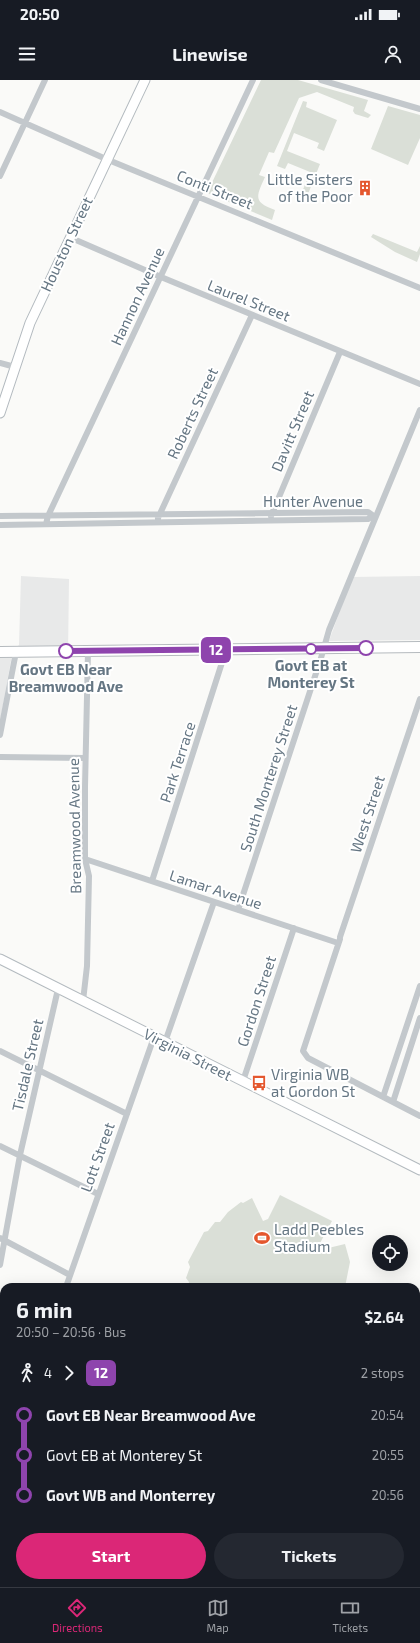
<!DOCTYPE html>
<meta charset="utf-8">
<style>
body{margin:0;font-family:"Exo 2",sans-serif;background:#242831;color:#f1f3f6;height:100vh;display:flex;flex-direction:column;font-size:15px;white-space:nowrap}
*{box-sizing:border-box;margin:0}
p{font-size:13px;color:#9ea1a6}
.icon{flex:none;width:22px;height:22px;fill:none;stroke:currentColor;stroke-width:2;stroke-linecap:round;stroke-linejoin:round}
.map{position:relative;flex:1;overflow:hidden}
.drawer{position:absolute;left:0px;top:1203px;width:420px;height:304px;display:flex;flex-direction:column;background:#171b24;border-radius:12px 12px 0 0;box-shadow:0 4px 16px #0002}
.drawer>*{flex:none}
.badge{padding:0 8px;border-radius:6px;font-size:14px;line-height:26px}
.controls{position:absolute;left:372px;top:1155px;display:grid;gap:8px}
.controls a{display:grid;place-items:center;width:36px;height:36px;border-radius:50%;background:#171b24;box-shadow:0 4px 16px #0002;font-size:20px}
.map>.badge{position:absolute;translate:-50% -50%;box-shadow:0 0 0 2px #fff}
.legs{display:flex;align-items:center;gap:6px;height:44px;padding:0 16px;font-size:13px}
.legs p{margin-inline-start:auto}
.headline{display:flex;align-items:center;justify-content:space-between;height:68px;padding:0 16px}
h1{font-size:22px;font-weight:700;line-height:30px}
.cta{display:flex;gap:8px;margin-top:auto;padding:8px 16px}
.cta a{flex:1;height:46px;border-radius:24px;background:#db2777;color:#fff;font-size:16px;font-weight:700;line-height:46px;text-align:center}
.cta a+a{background:#242831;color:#f1f3f6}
ul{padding:0 16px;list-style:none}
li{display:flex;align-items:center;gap:14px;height:40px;font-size:15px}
li i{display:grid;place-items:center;width:6px;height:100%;margin:0 5px;background:currentColor}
li i::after{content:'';width:10px;height:10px;margin:-5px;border:3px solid;border-radius:50%;background:#171b24}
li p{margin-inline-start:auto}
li:first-child i{background:linear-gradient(#0000 50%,currentColor 0)}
li:last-child i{background:linear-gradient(currentColor 50%,#0000 0)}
.status{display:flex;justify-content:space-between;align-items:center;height:28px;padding:0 20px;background:#171b24;direction:ltr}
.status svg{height:11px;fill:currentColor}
header{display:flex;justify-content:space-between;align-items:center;height:52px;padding:0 16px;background:#171b24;font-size:18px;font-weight:700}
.menu{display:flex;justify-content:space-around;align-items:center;height:56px;border-top:1px solid #363941;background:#171b24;font-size:11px;color:#9ea1a6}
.menu a{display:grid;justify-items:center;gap:2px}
.menu .active{color:#db2777}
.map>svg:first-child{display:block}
</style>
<div class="status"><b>20:50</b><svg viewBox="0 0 49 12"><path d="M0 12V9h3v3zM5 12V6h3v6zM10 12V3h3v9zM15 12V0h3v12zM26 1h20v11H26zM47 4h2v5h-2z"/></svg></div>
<header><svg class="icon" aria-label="menu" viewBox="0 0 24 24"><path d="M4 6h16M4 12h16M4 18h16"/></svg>Linewise<svg class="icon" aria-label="person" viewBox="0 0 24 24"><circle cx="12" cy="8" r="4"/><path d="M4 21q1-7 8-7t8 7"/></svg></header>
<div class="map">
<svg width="420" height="1507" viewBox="0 0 420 1507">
<rect width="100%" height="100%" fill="#fafaf8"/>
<!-- built -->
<path fill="#e8e9e9" d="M21,496L69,499L68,575H12L0,641V575H8L19,565Z
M420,496V560L329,561L352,497Z
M0,1332L4,1334V1416L0,1415Z"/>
<!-- green -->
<path fill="#dadfd7" d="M261,0H298L368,20L364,31L371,35L368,38L355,34L353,31L354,27L317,12L299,18L274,73L269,72L259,95L265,97C256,117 253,122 275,130L272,140L207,113Z
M303,21L307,22L306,27L337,40L324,71L317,68L319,63L294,53L287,71L320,84L308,114L302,112L310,92L288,83L285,89L277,86Z
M388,26L420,35V58L408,85L371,69Z
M373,154L417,172L420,166V174L417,182L395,172L371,157Z
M280,1115L332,1141L319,1165L320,1170L345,1164L350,1182L345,1207H188L189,1202L186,1198L190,1187L188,1182L204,1152L208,1151L215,1142H220L228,1132L241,1122L243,1123L252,1118L263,1141L268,1139Z"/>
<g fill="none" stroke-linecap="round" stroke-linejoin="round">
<defs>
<path id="secondary" d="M0,333L30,243L145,0
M0,879L420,1090"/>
<path id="primary" d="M0,572L420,567"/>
</defs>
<!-- secondary casing -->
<use href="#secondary" stroke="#b3babf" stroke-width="11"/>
<!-- primary casing -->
<use href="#primary" stroke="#b5babe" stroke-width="12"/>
<!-- street -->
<path stroke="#c3c8cc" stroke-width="6" d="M321,0L420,29
M0,32L106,79L420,208
M0,96L45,0
M69,157L161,197L420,304
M0,283L15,287
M0,436L368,432L375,437
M271,436L340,272
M158,438L252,235
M46,444L48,436L253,0
M0,445L368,439L372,436
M0,655L16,572
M0,677L85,678
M85,779L338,863
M152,801L226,570
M238,830L321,578L329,550L420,330
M340,857L420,619
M340,859L303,971L308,978L420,1036
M83,921L87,886L89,796L85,779V707L88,571
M165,962L214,822
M0,971L127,1034
M243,1001L294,848
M383,1017L420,906
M393,1022L420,938
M0,1066L98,1114
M0,1158L70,1195
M0,1185L20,1075L58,909
M66,1207L154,957
M0,1219H4
M416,1378L420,1380
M0,1420L4,1421
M193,1503L200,1507
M42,1507L43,1503"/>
<!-- secondary -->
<use href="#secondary" stroke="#fff" stroke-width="9"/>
<!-- primary -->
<use href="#primary" stroke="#fff" stroke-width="10"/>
<!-- rail -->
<path stroke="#a2aab0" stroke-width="2" stroke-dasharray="6 3" stroke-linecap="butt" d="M0,1325L4,1327
M337,1503L345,1507"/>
</g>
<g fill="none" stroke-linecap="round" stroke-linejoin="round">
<defs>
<path id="line-1" d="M66,571L366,568"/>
</defs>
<!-- line-1 casing -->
<use href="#line-1" stroke="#fff" stroke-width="9"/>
<!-- line-1 -->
<use href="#line-1" stroke="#8e44ad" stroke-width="6"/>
</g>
<!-- icons -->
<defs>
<symbol id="building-bare" viewBox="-9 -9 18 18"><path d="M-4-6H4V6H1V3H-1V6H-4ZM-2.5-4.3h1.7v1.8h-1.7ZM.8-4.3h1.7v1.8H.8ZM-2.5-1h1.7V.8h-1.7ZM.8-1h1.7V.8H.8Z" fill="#e4572e" stroke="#fff" stroke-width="2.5" paint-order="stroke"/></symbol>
<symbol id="bus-bare" viewBox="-9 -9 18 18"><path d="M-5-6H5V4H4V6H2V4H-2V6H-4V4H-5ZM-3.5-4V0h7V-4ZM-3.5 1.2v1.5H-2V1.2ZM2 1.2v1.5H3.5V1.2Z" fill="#e4572e" stroke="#fff" stroke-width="2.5" paint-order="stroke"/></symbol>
<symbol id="stadium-bare" viewBox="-9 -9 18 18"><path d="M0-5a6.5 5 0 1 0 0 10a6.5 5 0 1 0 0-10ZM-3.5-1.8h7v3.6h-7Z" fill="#e4572e" stroke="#fff" stroke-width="2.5" paint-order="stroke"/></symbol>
</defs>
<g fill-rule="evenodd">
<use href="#building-bare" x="354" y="97" width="22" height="22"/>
<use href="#bus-bare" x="248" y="992" width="22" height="22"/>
<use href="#stadium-bare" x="251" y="1147" width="22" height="22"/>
</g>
<!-- markers -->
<g fill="#fff" stroke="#8e44ad" stroke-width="2">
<circle cx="366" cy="568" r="7"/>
<circle cx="311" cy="569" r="5"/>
<circle cx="66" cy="571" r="7"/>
</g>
<g text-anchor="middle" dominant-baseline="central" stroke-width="4" stroke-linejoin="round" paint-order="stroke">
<!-- poi labels -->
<g font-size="15" fill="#657683" stroke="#fff" text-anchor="start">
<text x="353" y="99" text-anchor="end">Little Sisters<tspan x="353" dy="17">of the Poor</tspan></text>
<text x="271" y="994">Virginia WB<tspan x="271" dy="17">at Gordon St</tspan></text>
<text x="274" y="1149">Ladd Peebles<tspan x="274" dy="17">Stadium</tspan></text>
</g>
<!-- street labels -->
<g font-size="15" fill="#657683" stroke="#fff">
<text transform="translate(215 109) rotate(22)">Conti Street</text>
<text transform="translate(66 164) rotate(-65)">Houston Street</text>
<text transform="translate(137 216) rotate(-65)">Hannon Avenue</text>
<text transform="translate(249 220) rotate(22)">Laurel Street</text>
<text transform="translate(192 333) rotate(-65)">Roberts Street</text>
<text transform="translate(292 351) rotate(-67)">Davitt Street</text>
<text x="313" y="421">Hunter Avenue</text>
<text transform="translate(177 682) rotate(-72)">Park Terrace</text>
<text transform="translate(268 698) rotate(-72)">South Monterey Street</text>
<text transform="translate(367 734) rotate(-72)">West Street</text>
<text transform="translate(74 746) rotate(-91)">Breamwood Avenue</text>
<text transform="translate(216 809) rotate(18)">Lamar Avenue</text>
<text transform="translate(256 921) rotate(-72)">Gordon Street</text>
<text transform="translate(188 974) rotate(27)">Virginia Street</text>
<text transform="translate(27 985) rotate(-77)">Tisdale Street</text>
<text transform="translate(97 1077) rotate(-70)">Lott Street</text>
</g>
<!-- stop labels -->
<g font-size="15" font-weight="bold" fill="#657683" stroke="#fff">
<text x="311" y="585">Govt EB at<tspan x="311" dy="17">Monterey St</tspan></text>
<text x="66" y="589">Govt EB Near<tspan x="66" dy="17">Breamwood Ave</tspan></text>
</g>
</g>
</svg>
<div class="controls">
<a><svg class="icon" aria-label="locate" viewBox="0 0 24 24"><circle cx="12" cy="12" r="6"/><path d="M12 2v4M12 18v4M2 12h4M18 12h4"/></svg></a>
</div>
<b class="badge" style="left:216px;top:570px;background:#8e44ad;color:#fff">12</b>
<section class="drawer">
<div class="headline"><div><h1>6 min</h1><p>20:50 – 20:56 · Bus</p></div><b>$2.64</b></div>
<div class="legs"><svg class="icon" aria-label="walk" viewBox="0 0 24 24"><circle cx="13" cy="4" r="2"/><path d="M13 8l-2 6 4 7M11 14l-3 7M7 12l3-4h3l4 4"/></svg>4<svg class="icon" aria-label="forward" viewBox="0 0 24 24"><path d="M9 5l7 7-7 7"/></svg><b class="badge" style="background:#8e44ad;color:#fff">12</b><p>2 stops</p></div>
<ul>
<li><i style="color:#8e44ad"></i><b>Govt EB Near Breamwood Ave</b><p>20:54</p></li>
<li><i style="color:#8e44ad"></i><span>Govt EB at Monterey St</span><p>20:55</p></li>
<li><i style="color:#8e44ad"></i><b>Govt WB and Monterrey</b><p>20:56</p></li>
</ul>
<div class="cta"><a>Start</a><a>Tickets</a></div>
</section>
</div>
<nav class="menu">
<a class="active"><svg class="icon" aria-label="directions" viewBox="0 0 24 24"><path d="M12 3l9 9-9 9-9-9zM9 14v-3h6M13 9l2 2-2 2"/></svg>Directions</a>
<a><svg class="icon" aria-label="map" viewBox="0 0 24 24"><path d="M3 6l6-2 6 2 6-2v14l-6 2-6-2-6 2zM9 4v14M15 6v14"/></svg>Map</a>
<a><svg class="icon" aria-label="tickets" viewBox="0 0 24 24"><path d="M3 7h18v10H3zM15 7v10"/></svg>Tickets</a>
</nav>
